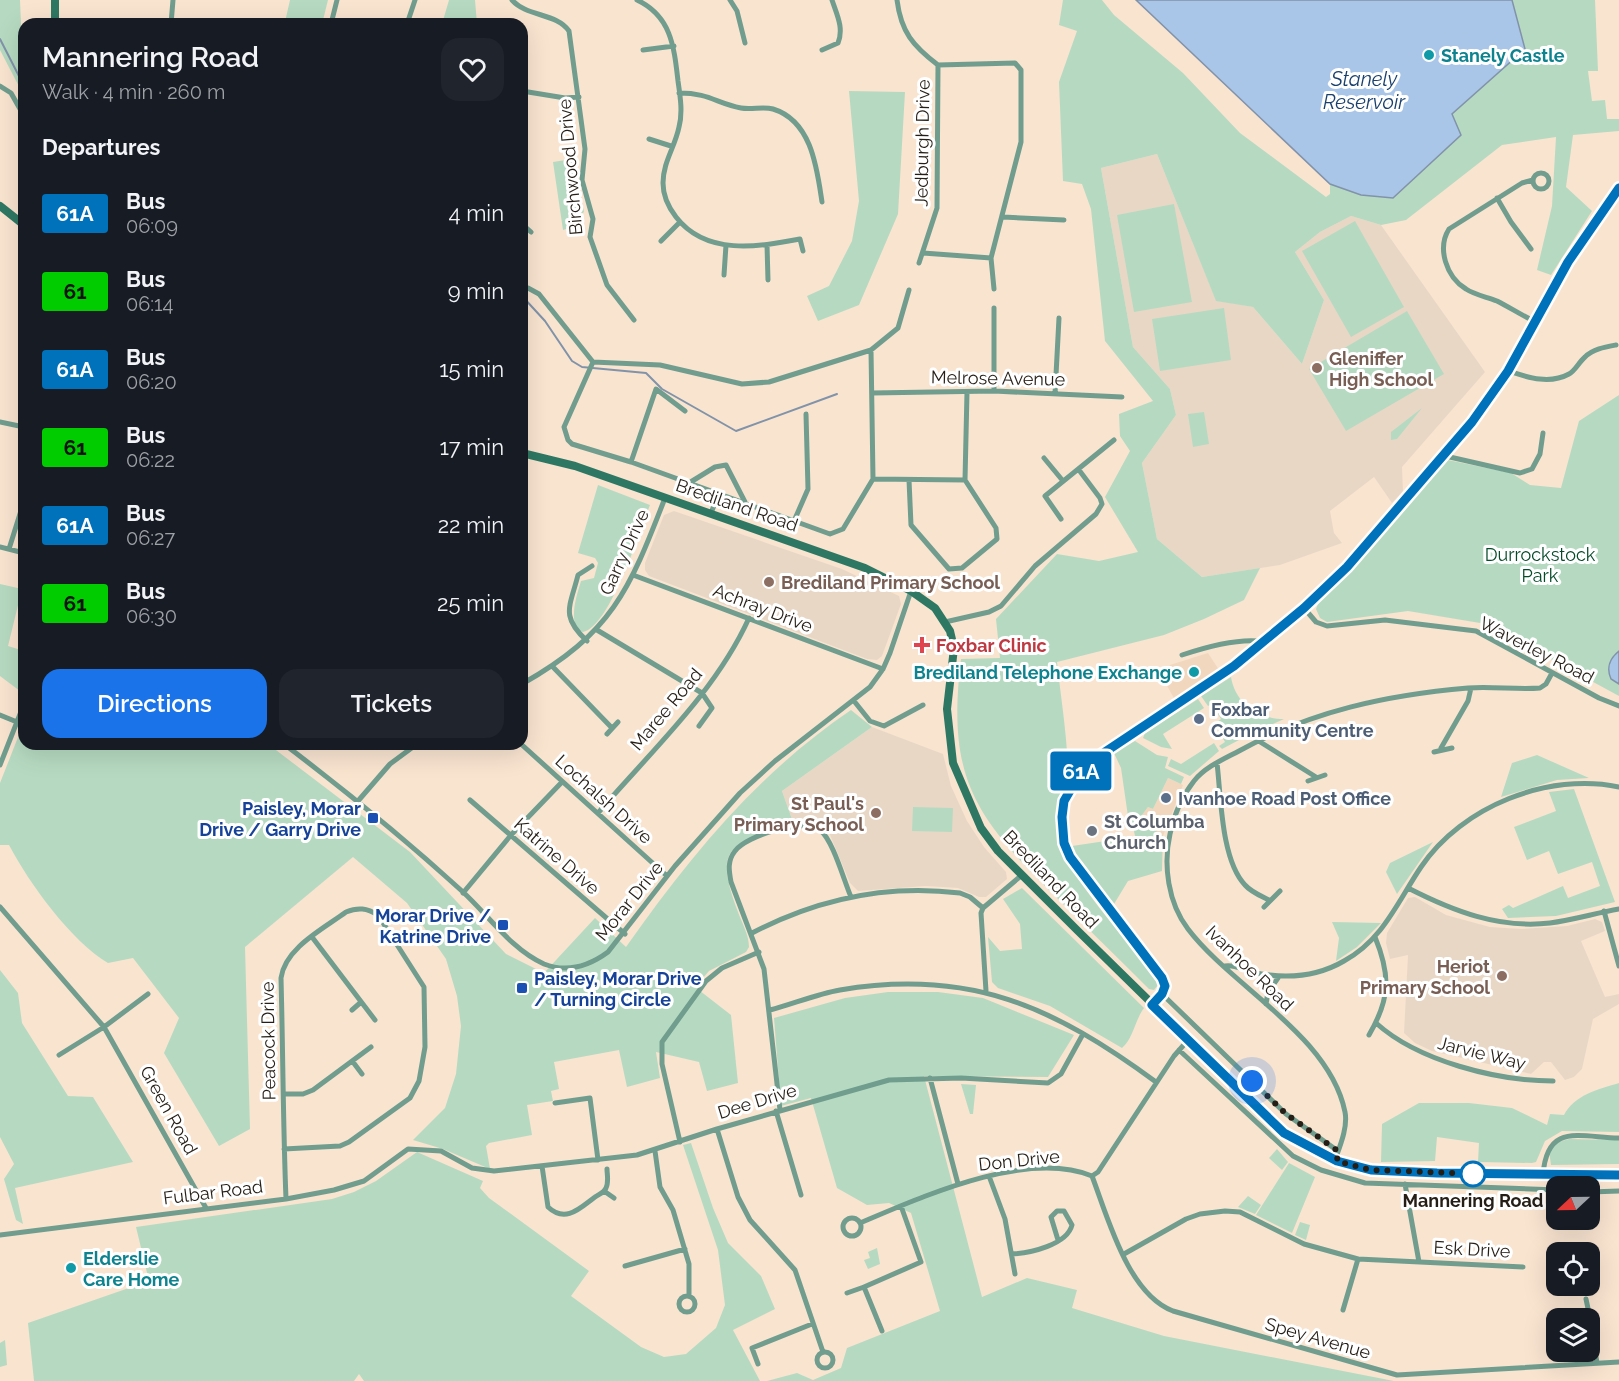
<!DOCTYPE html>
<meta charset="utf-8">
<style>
body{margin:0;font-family:Raleway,sans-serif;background:#20242c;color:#f1f3f6;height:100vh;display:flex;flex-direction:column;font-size:22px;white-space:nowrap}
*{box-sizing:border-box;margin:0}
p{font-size:20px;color:#9ea1a6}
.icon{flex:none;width:33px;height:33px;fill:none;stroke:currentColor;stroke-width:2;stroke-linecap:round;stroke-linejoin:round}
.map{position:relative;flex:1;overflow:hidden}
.details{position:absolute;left:18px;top:18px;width:510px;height:732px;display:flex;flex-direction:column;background:#171b24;border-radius:18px;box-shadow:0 6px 24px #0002}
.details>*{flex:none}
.badge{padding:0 12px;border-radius:4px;font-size:21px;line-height:39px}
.needle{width:39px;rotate:248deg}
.buttons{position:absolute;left:1546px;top:1176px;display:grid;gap:12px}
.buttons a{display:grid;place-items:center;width:54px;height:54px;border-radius:12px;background:#171b24;box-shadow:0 6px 24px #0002;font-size:30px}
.you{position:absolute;width:30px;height:30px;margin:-15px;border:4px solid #fff;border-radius:50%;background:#1a73e8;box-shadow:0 0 0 9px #1a73e833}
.map>.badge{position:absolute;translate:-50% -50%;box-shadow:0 0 0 3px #fff}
h2{padding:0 24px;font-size:22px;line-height:54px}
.round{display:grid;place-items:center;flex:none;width:63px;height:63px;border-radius:18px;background:#20242c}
.overview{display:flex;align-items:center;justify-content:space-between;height:102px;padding:0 24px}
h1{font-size:28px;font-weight:600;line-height:45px}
.cta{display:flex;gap:12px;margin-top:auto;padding:12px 24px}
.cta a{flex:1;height:69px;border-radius:18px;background:#1a73e8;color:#fff;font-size:24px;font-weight:600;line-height:69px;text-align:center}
.cta a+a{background:#20242c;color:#f1f3f6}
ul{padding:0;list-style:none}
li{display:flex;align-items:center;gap:18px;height:78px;padding:0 24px}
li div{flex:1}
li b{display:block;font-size:22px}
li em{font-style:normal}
li .badge{min-width:66px;font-weight:700;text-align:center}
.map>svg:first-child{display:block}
</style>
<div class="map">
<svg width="1619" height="1381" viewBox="0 0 1619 1381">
<rect width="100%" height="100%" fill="#f9e4d0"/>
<!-- built -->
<path fill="#f1d7be" d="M1208,653L1219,670L1175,700L1161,675L1170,665Z
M1168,778L1183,785L1163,836L1139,819L1148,807L1153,809Z"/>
<!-- education -->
<path fill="#e9d7c6" d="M1157,154L1216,300L1253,307L1302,364L1324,300L1295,252L1320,232L1351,216L1381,225L1485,372L1402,467L1403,491L1392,503L1374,477L1330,511L1334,533L1342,543L1280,565L1202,577L1157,539L1142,463L1176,415L1170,389L1133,347L1101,168Z
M674,511L842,569L899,596L901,604L882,656L877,660L867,659L649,576L645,570V563L664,515Z
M872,727L943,754L951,786L967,821L984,847L1006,872L1007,879L986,897H979L958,888L926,886L858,891L850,883L828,830L810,819H792L782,791Z
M1415,897L1446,915L1490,927L1522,929L1567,926L1595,919L1602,922L1605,931L1581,941L1605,997L1619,994V1004L1593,1019L1582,1069L1574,1077L1565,1080L1551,1062H1544L1531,1074L1432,1051L1415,1043L1404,1033L1408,955L1390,959L1386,943L1387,933L1408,898Z"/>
<!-- green -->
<path fill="#b6dac1" d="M0,0H20L24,96L0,50Z
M290,0H328L322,24L285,22Z
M449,0H475L477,24H442Z
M1063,0H1102L1114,15L1183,73L1240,133L1326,197L1330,194V184L1361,195L1525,49L1512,0H1595L1598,71H1588L1592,101L1605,100L1607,119H1619V131L1573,135L1566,187L1592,211L1551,275L1537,270L1552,206L1556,137L1502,145L1406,220L1381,225L1351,216L1320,232L1295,252L1324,300L1302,364L1253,307L1216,301L1157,154L1101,168L1133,347L1170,389L1176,415L1142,463L1157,539L1202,577L1260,568L1244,600L1204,619L1164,635L1057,662C1061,698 1067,735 1068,771C1069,798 1049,806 1059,842C1069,877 1132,947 1157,978L1158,985L1154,990L1149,989C1117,957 1084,925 1052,893C972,814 947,774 961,659L1000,658L996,619L1057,554L1099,561L1138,552L1105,497L1130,451L1120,436L1119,414L1153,401L1105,341L1091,209L1082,184L1063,181L1059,82L1077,31L1059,25Z
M849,91L905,92L898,214L859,305L818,321L807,296L829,286L852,241L859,201Z
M578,158L577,176L584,212L577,218L579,225L563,230L553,162Z
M1174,204L1192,302L1134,312L1117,215Z
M1355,221L1404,307L1351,337L1302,251Z
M1224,308L1231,360L1160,371L1152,319Z
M1407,311L1444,374L1346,431L1309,369Z
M1619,395V696L1486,624L1408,611L1327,622L1320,618L1316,609L1318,604L1448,460L1511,473L1530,485L1561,488L1579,421Z
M1422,408L1397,439L1391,440V432Z
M1204,412L1209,444L1193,447L1188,414Z
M598,485L650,505C640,530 610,627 583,632L576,629C571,612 576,598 581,581L594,578L598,563L595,558L578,553Z
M0,584L22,589L8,646L24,651V694L0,676Z
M1231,677C1235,703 1258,719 1284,719L1241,738L1233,725L1222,731L1217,722L1221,719L1212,704L1208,706L1201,696Z
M1198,699L1204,708L1163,734L1172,749L1161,747L1143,738L1145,733Z
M851,710L872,727L782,791L793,822C734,845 711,842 738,912C742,923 749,935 749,947L746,952L709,971L695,987L731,1015L738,1083L707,1091L699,1062L656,1052L660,1078L627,1087L619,1050L554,1062L559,1089L551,1091L553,1101L527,1105L532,1135L489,1143L486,1146L490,1169L443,1149L413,1140L445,1108L456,1074L461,1026L457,996L446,959L407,903L353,857L245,947L250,1129L219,1146L164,1053L179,1018L133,958L108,963C71,941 29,883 9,845H0V783L24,722V744H268L410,852L506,954L544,973L595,918L626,947C691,855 757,774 851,710Z
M1232,729L1239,740L1222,749L1219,746L1225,742L1221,735Z
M1135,741L1157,755L1168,757L1165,768L1184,777L1181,784L1168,778L1153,809L1148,807L1139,819L1163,836L1162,871L1128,881L1114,904L1075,854L1072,846L1119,839L1121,844L1136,841L1134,831L1130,830L1121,768L1114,753Z
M1214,743L1219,751L1190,776L1168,766L1171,759L1181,764Z
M1537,755L1589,778L1557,780L1501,797L1512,763Z
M1574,789L1615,902L1556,916L1508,918L1502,909L1509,905L1513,908L1563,886L1568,898L1600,886L1592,862L1558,874L1549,851L1527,860L1514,827L1556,811L1549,792Z
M913,807L953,808L952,832L912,831Z
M1433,842L1397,894L1386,872L1390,863Z
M1022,888L1144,1008C1135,1020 1133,1039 1122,1048L1050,1006L998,988L992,982L988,937L1000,951L1022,949L1020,924L1003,899Z
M1332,922L1381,923L1357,947L1336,961L1339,938Z
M0,970L18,993L22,1023L68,1096L93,1097L133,1162L15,1188L23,1224L16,1220L4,1179L14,1164L0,1137Z
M888,992H938L983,998L1074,1035L1048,1077L924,1076L982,1297L1027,1278L1077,1290L1072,1308L1164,1336L1394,1381H767L797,1373L813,1380L841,1368L847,1348L940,1311L911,1213L889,1203L867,1205L837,1188L811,1098L781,1106L774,1018L845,998Z
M1619,1083V1132L1562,1131L1545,1141L1536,1162L1532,1163L1478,1162L1479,1143L1437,1137L1435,1161L1381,1162L1382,1124L1419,1103H1469L1512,1108L1547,1125L1550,1114L1564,1115C1574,1095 1599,1089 1619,1083Z
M961,1084L976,1085L973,1114H970Z
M1569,1139L1619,1140V1164L1551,1165L1549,1151L1555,1143Z
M691,1143L713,1208L728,1243L761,1276L775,1309L733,1330L760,1381H364L359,1374L354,1381H34L28,1323L149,1281L136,1227L332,1199L354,1192L376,1181L417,1152L483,1181L480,1188L489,1198L589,1271L571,1296L641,1347L664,1357L686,1354L716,1328L725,1305L718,1250L683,1145Z
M1277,1149L1288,1162L1282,1170L1269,1158Z
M1289,1163L1315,1177L1292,1233L1256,1215Z
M1248,1196L1261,1205L1255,1214L1238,1207Z
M1300,1222L1310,1225L1306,1240L1295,1235Z
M877,1248L880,1264L868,1269L864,1260L870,1258L868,1252Z
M5,1340L7,1365L0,1367V1343Z"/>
<!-- water -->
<path fill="#a9c5e8" stroke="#8193a9" stroke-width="1.5" d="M1136,0H1512L1525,49L1452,114L1461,135L1393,198L1361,195L1330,184Z
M1619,651V684L1611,679C1606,668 1610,658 1619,651Z"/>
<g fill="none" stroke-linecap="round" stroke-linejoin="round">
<!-- stream -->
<path stroke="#8193a9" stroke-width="2" d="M0,39L24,86
M522,296L545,321L572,361L582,367L646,373L662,389L736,431L837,394"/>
<!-- street -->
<path stroke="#709d8e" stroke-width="5" d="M512,0C527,17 557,13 569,31L585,149L582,180L593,219L590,237L607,285L634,320
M637,0C671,16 674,46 678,81C680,95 683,112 679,127C675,147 663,162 663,183C663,195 669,208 676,217C706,256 758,247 800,239L803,251
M730,0L737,11L745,43
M897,0C901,32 913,46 938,65L937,208L919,263
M171,24L173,0
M331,24L337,0
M407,24L415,0
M643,50L674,46
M822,50L838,43C844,28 837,15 832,0
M938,65L1015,63L1021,70V142L991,258L994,289
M0,86L11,93L24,116
M522,91L565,98L579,97
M679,93C709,93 716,103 741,108C752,110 763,106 773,109C812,121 817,169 822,202
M649,139L671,146
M1533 181a8 8 0 1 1 16 0a8 8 0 1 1-16 0Z
M1533,180L1522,183L1449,229C1437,248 1446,277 1466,289C1475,295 1487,297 1497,301C1509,307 1521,315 1534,321
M1497,198L1511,222L1531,249
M1003,217L1064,220
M522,224L531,232
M661,241L680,222
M767,245L768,280
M923,253L991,258
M724,275L726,245
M522,288H528L539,294L593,362L660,365L742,384L769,382L871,350L898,328L909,290
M994,308V391
M522,351L525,350
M593,362L564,427L568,440L572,444L631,462L830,534L843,529L873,479L871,350
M1508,371C1527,377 1549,385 1569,374C1575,371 1579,362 1585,357C1593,349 1605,347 1616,345
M872,393L994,391L1122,397
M1055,394L1059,318
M0,422L24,427
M1441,455L1520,473L1532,469L1540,454L1543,433
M1044,458L1063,481
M631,462L656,389L685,411
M522,468L524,454
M873,479L965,480
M909,480L911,525L949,569L962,568L997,539L996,528L965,480L967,392
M689,483L715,467L726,465L745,502
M711,513L719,493
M1061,519L1045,496L1114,440
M794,521L808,489L806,414
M0,547L24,553
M9,549L24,501
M633,575L883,669
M1304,608L1316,622L1327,626L1385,620L1476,631L1599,698L1619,706
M945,622L989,612L1001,606L1035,566L1096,514L1102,504L1100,498L1079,470
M597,630L702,693L712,708L699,726
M587,641C560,616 570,607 578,575L592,566
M1182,655C1206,647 1240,637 1265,642
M552,666L612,728
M522,684C612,633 629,591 665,498
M854,701L870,721L884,726L923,705
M0,715L17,722
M607,734L618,722
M1257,740L1316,777
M284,744C346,791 406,840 463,892C488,915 512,950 544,964C567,973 589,966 608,952L675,866L740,793L775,761L870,687L883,669L890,653L911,591
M521,744L667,876
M1441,748L1468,701L1471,688
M1434,752L1452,748
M1217,763C1221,796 1221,860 1245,885C1251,892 1261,896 1269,900
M0,765L24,704
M1308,781L1325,775
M470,800L625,934
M358,801L390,764L417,744
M598,813C650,752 715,693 749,618
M1408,888C1453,911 1499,929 1550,923C1573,920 1596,913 1619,909
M463,893L511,835L562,782
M0,907L104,1027L206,1208
M1264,907L1280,891
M1604,911L1619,966
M752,933C817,899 887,884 960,893L970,897L983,908
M312,937L375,1020
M1225,966C1235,964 1242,970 1251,972C1283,979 1315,978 1344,961C1383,940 1398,901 1421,867C1462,806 1549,772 1619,787
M986,991L981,913L983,908L1022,875
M1162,994L1286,1114L1338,1151
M1266,1004L1268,992L1278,978
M1152,1005L1165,986L1162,978L1070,857L1064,843L1062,817L1064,801L1082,770L1093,760L1234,666L1304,608L1347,567L1472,422L1508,371L1568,262L1619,188
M352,1010L360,1003
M770,1010C793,1004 817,994 840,990C970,968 1054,1007 1156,1082
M1376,1023C1418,1061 1497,1081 1553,1081
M1369,1035C1390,999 1391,976 1375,937
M1179,1050L1293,1156L1321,1170L1365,1183L1557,1190
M59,1055L104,1027L148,994
M353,1062L362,1074
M930,1078L958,1184
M284,1094H303L313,1090L371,1047
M555,1103L590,1098L598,1160
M780,1110L764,969L731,882C729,871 727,861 735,851C746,836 804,817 820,830C833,840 844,881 851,897
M776,1111L801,1195
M717,1129L738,1197L750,1220L795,1270L823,1352
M680,1142L662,1064V1042L706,981L722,968L759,952
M284,1149L340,1146L349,1142L410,1098L419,1081L425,1047L424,987L378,915C367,908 358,907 346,912C323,929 285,948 281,978C283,1052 283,1125 286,1199
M655,1151L660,1187L673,1210L689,1264V1296
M1335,1160C1340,1146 1348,1127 1345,1112C1330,1036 1231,986 1188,929C1168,903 1163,865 1170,834C1174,815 1182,796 1194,781C1205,767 1224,759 1239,751C1311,711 1387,695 1468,688C1492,686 1517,690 1540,688L1546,684L1552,673
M542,1166L548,1207C566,1224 581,1207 595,1197C599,1194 604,1193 606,1188C609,1182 607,1174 607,1169
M1543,1175C1547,1123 1578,1137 1619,1138
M989,1176L1005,1219L1015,1274
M1092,1176C1108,1218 1128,1294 1173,1311L1397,1375L1619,1362
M1405,1184L1419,1262
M604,1191L614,1198
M1590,1192L1619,1191
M843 1227a9 9 0 1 1 18 0a9 9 0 1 1-18 0Z
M860,1223C922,1197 1026,1149 1092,1176L1098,1172L1174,1056L1189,1039
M0,1235L286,1199L334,1190L364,1181L408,1149L441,1151L472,1168L494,1171L637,1155L717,1129L889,1080L961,1078L1048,1083L1061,1074L1083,1034
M1012,1254C1030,1253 1067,1245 1072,1225L1064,1211H1057L1051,1217L1058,1240
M1124,1254L1186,1219L1200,1214L1225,1211L1240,1212L1304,1244L1358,1259L1523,1267
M625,1266L685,1249
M847,1293L864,1287
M679 1304a8 8 0 1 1 16 0a8 8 0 1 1-16 0Z
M1586,1299L1590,1318
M1343,1310L1358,1259
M1590,1320L1597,1363
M882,1331L864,1287L921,1262L901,1206
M817 1360a8 8 0 1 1 16 0a8 8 0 1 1-16 0Z
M758,1364L752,1348L812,1324"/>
<!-- secondary -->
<path stroke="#2e7863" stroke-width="8" d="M55,24V0
M0,206L24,225
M522,453L575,466L865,568L911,591L935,608L950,631L954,648L947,709L953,763L981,828L998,851L1078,931L1284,1133L1337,1161L1371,1170L1436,1173L1619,1175"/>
</g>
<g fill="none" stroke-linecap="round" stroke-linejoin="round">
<defs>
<path id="line" d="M1619,188L1568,262L1508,371L1472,422L1347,567L1304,608L1234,666L1093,760L1082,770L1064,801L1062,817L1064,843L1070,857L1162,978L1165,986L1162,994L1152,1005L1284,1133L1337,1161L1371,1170L1437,1173L1619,1175"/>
</defs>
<!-- line casing -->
<use href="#line" stroke="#fff" stroke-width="14"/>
<!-- line -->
<use href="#line" stroke="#0072bc" stroke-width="9"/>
<!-- walk -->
<path stroke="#251e16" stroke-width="6" stroke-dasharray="0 10.8" d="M1252,1081L1286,1114L1338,1151L1337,1161L1371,1170L1482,1174H1473"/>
</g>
<!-- markers -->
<g fill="#0f9aa8" stroke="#fff" stroke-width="2">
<circle cx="1429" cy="55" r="6"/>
<circle cx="1194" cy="672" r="6"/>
<circle cx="71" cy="1268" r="6"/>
</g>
<g fill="#8d6e63" stroke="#fff" stroke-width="2">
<circle cx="1317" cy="368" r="6"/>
<circle cx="769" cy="582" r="6"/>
<circle cx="876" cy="813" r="6"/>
<circle cx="1502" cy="976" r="6"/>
</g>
<path fill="#e0444e" stroke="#fff" stroke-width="2" d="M919 636h6v6h6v6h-6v6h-6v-6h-6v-6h6z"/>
<g fill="#5c6f8a" stroke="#fff" stroke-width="2">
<circle cx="1199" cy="719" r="6"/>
<circle cx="1166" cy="798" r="6"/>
</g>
<g fill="#1a4fb4" stroke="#fff" stroke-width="2">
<rect x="367" y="812" width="12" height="12" rx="3"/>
<rect x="497" y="919" width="12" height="12" rx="3"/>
<rect x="516" y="982" width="12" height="12" rx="3"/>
</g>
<circle fill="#6b7280" stroke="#fff" stroke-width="2" cx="1092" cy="831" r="6"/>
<circle fill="#fff" stroke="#0072bc" stroke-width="3" cx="1473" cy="1174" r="12"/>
<g text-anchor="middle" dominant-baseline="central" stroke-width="6" stroke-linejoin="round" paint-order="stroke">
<!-- culture labels -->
<g font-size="18" font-weight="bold" fill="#0d838f" stroke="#fff" text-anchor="start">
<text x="1441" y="55">Stanely Castle</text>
<text x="1182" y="672" text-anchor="end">Brediland Telephone Exchange</text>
<text x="83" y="1258">Elderslie<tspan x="83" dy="21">Care Home</tspan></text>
</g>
<!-- street labels -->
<g font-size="18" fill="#251e16" stroke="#fff">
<text transform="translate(922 143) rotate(-89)">Jedburgh Drive</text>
<text transform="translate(570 167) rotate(-95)">Birchwood Drive</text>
<text transform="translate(998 378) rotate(1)">Melrose Avenue</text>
<text transform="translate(737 505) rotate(19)">Brediland Road</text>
<text transform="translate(624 552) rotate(-65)">Garry Drive</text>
<text transform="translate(763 608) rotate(21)">Achray Drive</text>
<text transform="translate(1537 650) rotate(27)">Waverley Road</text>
<text transform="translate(666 709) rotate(-50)">Maree Road</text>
<text transform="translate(604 799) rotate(42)">Lochalsh Drive</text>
<text transform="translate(557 856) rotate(41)">Katrine Drive</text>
<text transform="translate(1051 879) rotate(46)">Brediland Road</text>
<text transform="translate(629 901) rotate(-51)">Morar Drive</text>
<text transform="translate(1250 968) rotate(44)">Ivanhoe Road</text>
<text transform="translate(268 1041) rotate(-91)">Peacock Drive</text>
<text transform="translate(1482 1053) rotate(14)">Jarvie Way</text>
<text transform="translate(757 1101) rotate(-17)">Dee Drive</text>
<text transform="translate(169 1110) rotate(61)">Green Road</text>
<text transform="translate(1019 1160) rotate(-6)">Don Drive</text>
<text transform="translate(213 1192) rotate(-7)">Fulbar Road</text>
<text transform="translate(1472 1249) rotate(3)">Esk Drive</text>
<text transform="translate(1318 1338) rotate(16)">Spey Avenue</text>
</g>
<!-- education labels -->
<g font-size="18" font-weight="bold" fill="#785e54" stroke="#fff" text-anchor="start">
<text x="1329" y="358">Gleniffer<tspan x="1329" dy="21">High School</tspan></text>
<text x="781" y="582">Brediland Primary School</text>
<text x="864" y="803" text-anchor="end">St Paul's<tspan x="864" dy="21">Primary School</tspan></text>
<text x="1490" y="966" text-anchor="end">Heriot<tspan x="1490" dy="21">Primary School</tspan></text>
</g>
<!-- park labels -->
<g font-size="18" fill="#044b29" stroke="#fff">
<text x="1540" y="554">Durrockstock<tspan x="1540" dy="21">Park</tspan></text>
</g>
<!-- health labels -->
<g font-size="18" font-weight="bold" fill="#be3a42" stroke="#fff" text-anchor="start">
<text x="936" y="645">Foxbar Clinic</text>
</g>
<!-- service labels -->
<g font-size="18" font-weight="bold" fill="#4e5e75" stroke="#fff" text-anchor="start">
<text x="1211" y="709">Foxbar<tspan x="1211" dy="21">Community Centre</tspan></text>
<text x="1178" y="798">Ivanhoe Road Post Office</text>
</g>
<!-- transit labels -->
<g font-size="18" font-weight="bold" fill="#164399" stroke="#fff" text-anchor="end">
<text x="361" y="808">Paisley, Morar<tspan x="361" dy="21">Drive / Garry Drive</tspan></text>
<text x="491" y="915">Morar Drive /<tspan x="491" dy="21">Katrine Drive</tspan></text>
<text x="534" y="978" text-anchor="start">Paisley, Morar Drive<tspan x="534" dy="21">/ Turning Circle</tspan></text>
</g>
<!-- worship labels -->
<g font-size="18" font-weight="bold" fill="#5b616d" stroke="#fff" text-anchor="start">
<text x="1104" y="821">St Columba<tspan x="1104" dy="21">Church</tspan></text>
</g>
<!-- stop labels -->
<g font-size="18" font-weight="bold" fill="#251e16" stroke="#fff">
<text x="1473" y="1200">Mannering Road</text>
</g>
<!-- water labels -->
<g font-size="20" font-style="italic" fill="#1a416d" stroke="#fff">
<text x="1364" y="79">Stanely<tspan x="1364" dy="23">Reservoir</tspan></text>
</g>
</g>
</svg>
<div class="buttons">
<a><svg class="needle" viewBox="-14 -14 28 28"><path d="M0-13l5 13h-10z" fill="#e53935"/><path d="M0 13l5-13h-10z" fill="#9ea1a6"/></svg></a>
<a><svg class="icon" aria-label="locate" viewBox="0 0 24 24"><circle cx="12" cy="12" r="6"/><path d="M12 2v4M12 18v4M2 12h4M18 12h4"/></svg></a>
<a><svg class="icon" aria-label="layers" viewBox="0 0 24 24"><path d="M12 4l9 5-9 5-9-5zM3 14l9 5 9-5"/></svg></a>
</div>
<div class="you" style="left:1252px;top:1081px"></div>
<b class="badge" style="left:1081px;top:771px;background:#0072bc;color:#fff">61A</b>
<section class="details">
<div class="overview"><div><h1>Mannering Road</h1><p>Walk · 4 min · 260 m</p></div><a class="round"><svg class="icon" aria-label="heart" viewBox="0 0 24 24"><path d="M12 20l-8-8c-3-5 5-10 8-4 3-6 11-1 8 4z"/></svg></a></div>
<h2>Departures</h2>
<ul>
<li><span class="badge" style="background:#0072bc;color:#fff">61A</span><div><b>Bus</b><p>06:09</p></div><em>4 min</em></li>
<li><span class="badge" style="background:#0c0;color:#111">61</span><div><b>Bus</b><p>06:14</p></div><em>9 min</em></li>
<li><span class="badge" style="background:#0072bc;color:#fff">61A</span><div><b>Bus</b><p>06:20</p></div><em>15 min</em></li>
<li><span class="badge" style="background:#0c0;color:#111">61</span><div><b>Bus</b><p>06:22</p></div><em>17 min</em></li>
<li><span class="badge" style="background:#0072bc;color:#fff">61A</span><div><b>Bus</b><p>06:27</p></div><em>22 min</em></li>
<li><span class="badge" style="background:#0c0;color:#111">61</span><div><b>Bus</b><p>06:30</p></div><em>25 min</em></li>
</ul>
<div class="cta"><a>Directions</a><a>Tickets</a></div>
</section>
</div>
